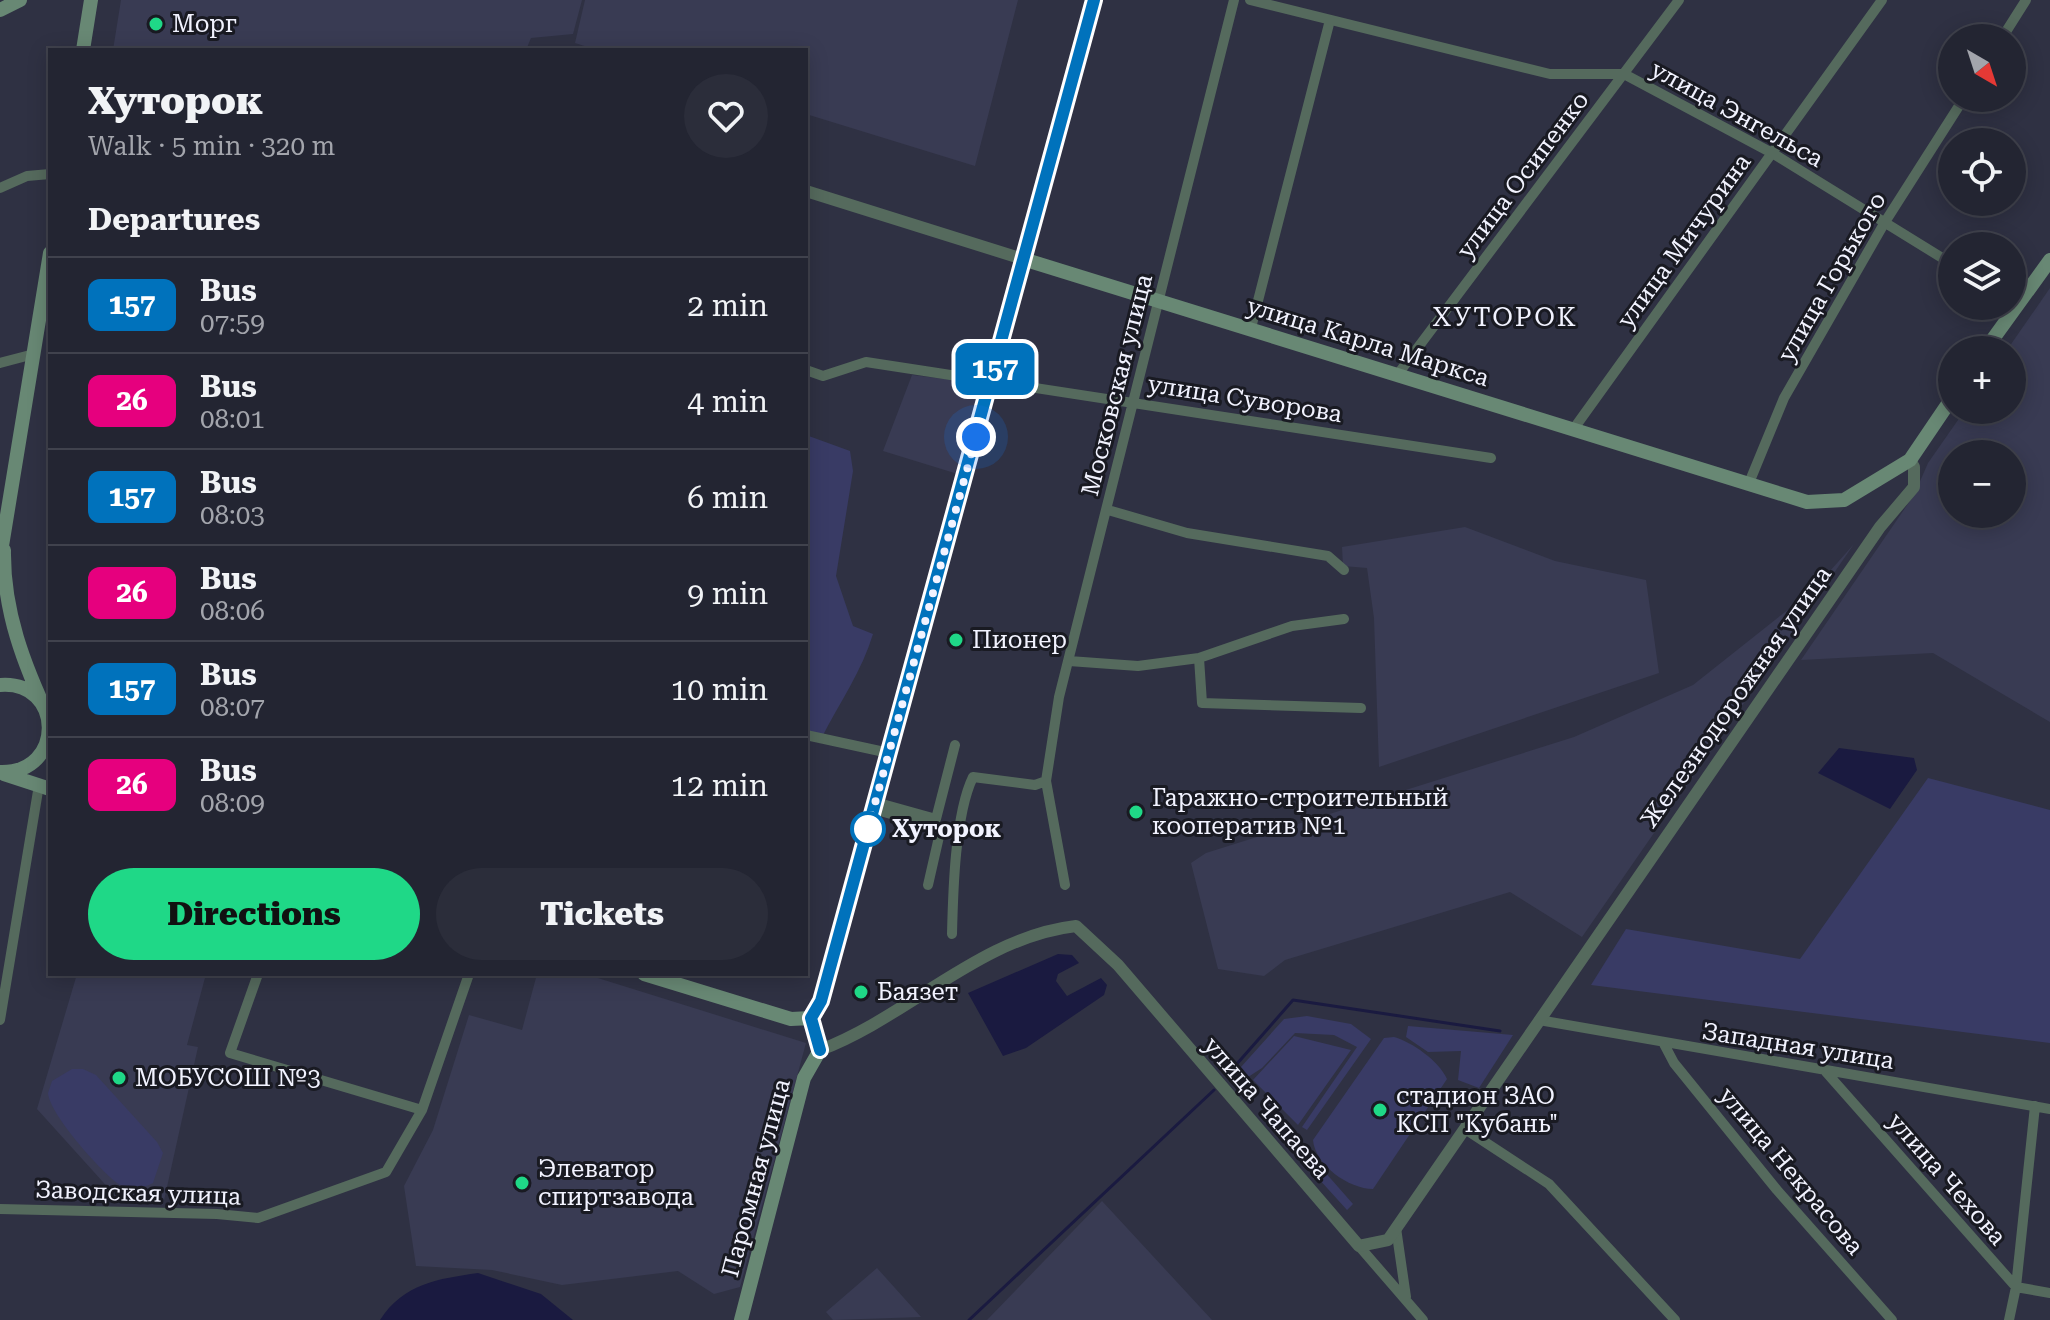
<!DOCTYPE html>
<meta charset="utf-8">
<style>
body{margin:0;font-family:"Roboto Serif",serif;background:#2b2d3a;color:#f1f3f6;height:100vh;display:flex;flex-direction:column;font-size:30px;white-space:nowrap}
*{box-sizing:border-box;margin:0}
p{font-size:26px;color:#a3a5ac}
.icon{flex:none;width:44px;height:44px;fill:none;stroke:currentColor;stroke-width:2;stroke-linecap:round;stroke-linejoin:round}
.map{position:relative;flex:1;overflow:hidden}
.side{position:absolute;left:48px;top:48px;width:760px;height:928px;display:flex;flex-direction:column;background:#232532;border-radius:0px;box-shadow:0 4px 20px #0003,0 0 0 2px #40424d}
.side>*{flex:none}
.badge{padding:0 16px;border-radius:12px;font-size:28px;line-height:52px}
.needle{width:52px;rotate:141deg}
.tools{position:absolute;left:1938px;top:24px;display:grid;gap:16px}
.tools a{display:grid;place-items:center;width:88px;height:88px;border-radius:50%;background:#232532;box-shadow:0 4px 20px #0003,0 0 0 2px #40424d;font-size:40px}
.you{position:absolute;width:40px;height:40px;margin:-20px;border:6px solid #fff;border-radius:50%;background:#1a73e8;box-shadow:0 0 0 12px #1a73e833}
.map>.badge{position:absolute;translate:-50% -50%;box-shadow:0 0 0 4px #fff}
h2{padding:0 40px;font-size:30px;line-height:72px}
.round{display:grid;place-items:center;flex:none;width:84px;height:84px;border-radius:42px;background:#2b2d3a}
.headline{display:flex;align-items:center;justify-content:space-between;height:136px;padding:0 40px}
h1{font-size:38px;font-weight:800;line-height:60px}
.action{display:flex;gap:16px;margin-top:auto;padding:16px 40px}
.action a{flex:1;height:92px;border-radius:48px;background:#1fd887;color:#111;font-size:32px;font-weight:800;line-height:92px;text-align:center}
.action a+a{background:#2b2d3a;color:#f1f3f6}
ul{padding:0;list-style:none}
li{display:flex;align-items:center;gap:24px;height:96px;padding:0 40px;border-top:2px solid #40424d}
li div{flex:1}
li b{display:block;font-size:30px}
li em{font-style:normal}
li .badge{min-width:88px;font-weight:700;text-align:center}
.map>svg:first-child{display:block}
</style>
<div class="map">
<svg width="2050" height="1320" viewBox="0 0 2050 1320">
<rect width="100%" height="100%" fill="#2f3143"/>
<!-- built -->
<path fill="#393b53" fill-rule="evenodd" d="M121,0H582L573,34L531,38L526,50H113Z
M585,0H1018L975,166L806,114V50H597L575,43Z
M2050,288V722L1933,653L1801,660L1914,495L1928,463L1965,410H2012V350H2007ZM1952,454H2012V514H1952Z
M912,375L986,384L961,475L883,451Z
M1465,527L1555,561L1646,580L1659,673L1379,767L1374,618L1367,568L1343,566L1342,547Z
M1854,544L1582,937L1510,892L1285,960L1264,976L1218,969L1191,863L1206,853L1574,737L1693,685L1814,589Z
M77,974H206L187,1045L198,1047L163,1205L112,1192L37,1109Z
M537,974H585L806,1043L740,1287L714,1294L678,1271L562,1285L492,1270L416,1266L404,1186L433,1130L469,1015L522,1030Z
M1102,1201L1212,1320H987Z
M877,1268L921,1317L833,1320L826,1312Z"/>
<!-- green -->
<path fill="#393b65" d="M806,435L850,451L853,471L836,576L853,626L873,634C862,671 840,702 822,737L806,731Z
M1928,778L2050,810V1043L1591,985L1626,929L1800,959Z
M1307,1016L1351,1024L1371,1039L1307,1130L1302,1127L1357,1047L1334,1035L1295,1033L1262,1068L1245,1079L1253,1086L1244,1090L1232,1077L1284,1019Z
M1408,1026L1513,1035L1479,1088L1458,1080L1461,1051L1428,1052L1406,1037Z
M1294,1036L1351,1050L1298,1125L1253,1080Z
M1394,1037C1412,1042 1439,1061 1447,1079L1373,1189C1349,1189 1315,1165 1313,1140L1384,1038Z
M72,1069H83L96,1075L157,1142L163,1153L153,1183C142,1189 129,1191 117,1183C99,1169 50,1115 48,1093L52,1081Z
M1273,1113L1353,1204L1347,1210L1269,1124Z"/>
<!-- water -->
<path fill="#1a1a40" d="M1839,748L1914,758L1917,770L1890,809L1818,773Z
M1058,954L1072,955L1079,963L1058,974L1056,981L1067,996L1101,978L1107,985L1104,995L1026,1048L1003,1056L968,993Z
M478,1273L541,1294L573,1320H380C404,1283 438,1279 478,1273Z"/>
<g fill="none" stroke-linecap="round" stroke-linejoin="round">
<!-- stream -->
<path stroke="#1a1a40" stroke-width="3" d="M1228,1074L1293,1000L1500,1031
M969,1320L1214,1090"/>
<!-- minor -->
<path stroke="#556a5d" stroke-width="10" d="M1250,0L1550,74H1624L1772,153L1952,264
M2002,38L2026,0
M0,188L27,176L50,174
M1251,328L1330,20
M0,363L34,354
M806,370L823,376L866,362L1491,458
M1398,374L1679,0
M1575,427L1882,0
M1749,483L1784,398L1885,222L1964,98
M1108,510L1187,533L1328,556L1344,570
M1199,658L1202,703L1361,708
M1069,661L1138,666L1199,658L1292,626L1344,619
M806,735L889,753
M1046,781L1065,885
M875,802L936,819L955,745
M873,809L941,828L928,885
M952,934C953,892 955,814 973,777L1035,785L1046,781L1059,697L1234,0
M258,974L230,1053L422,1110
M0,1020L39,785
M1539,1020L2050,1109
M1664,1044L1674,1063L1777,1190L1892,1320
M1826,1072L2016,1287L2050,1293
M1465,1129L1549,1184L1675,1320
M0,1209L217,1214L258,1218L386,1172L422,1110L469,974
M1396,1228L1406,1297
M1359,1246L1423,1320
M2009,1320L2016,1287L2035,1106"/>
<!-- tertiary -->
<path stroke="#556a5d" stroke-width="12" d="M806,191L1023,259
M820,1050C908,1017 980,937 1076,926L1118,965L1359,1246L1388,1240L1880,527L1914,487V467L1910,460"/>
<!-- secondary -->
<path stroke="#688874" stroke-width="14" d="M0,10L20,0
M83,50L91,0
M1023,259L1807,502L1844,500L1910,460L1952,398
M1985,350L2050,260
M4,550C3,611 24,665 50,720
M0,558L50,253
M0,685C64,680 66,774 0,772
M4,774L50,789
M644,974L791,1019L811,1018
M741,1320L804,1078L820,1050L811,1018L821,1001L1094,0"/>
</g>
<g fill="none" stroke-linecap="round" stroke-linejoin="round">
<defs>
<path id="line" d="M820,1050L811,1018L821,1001L1094,0"/>
</defs>
<!-- line casing -->
<use href="#line" stroke="#fff" stroke-width="18"/>
<!-- line -->
<use href="#line" stroke="#0072bc" stroke-width="12"/>
<!-- walk -->
<path stroke="#f2f3ff" stroke-width="8" stroke-dasharray="0 14.4" d="M868,829L866,836L976,437"/>
</g>
<!-- markers -->
<g fill="#1fd887" stroke="#191a22" stroke-width="3">
<circle cx="156" cy="24" r="8"/>
<circle cx="956" cy="640" r="8"/>
<circle cx="1136" cy="812" r="8"/>
<circle cx="861" cy="992" r="8"/>
<circle cx="119" cy="1078" r="8"/>
<circle cx="1380" cy="1110" r="8"/>
<circle cx="522" cy="1183" r="8"/>
</g>
<circle fill="#fff" stroke="#0072bc" stroke-width="4" cx="868" cy="829" r="16"/>
<g text-anchor="middle" dominant-baseline="central" stroke-width="6" stroke-linejoin="round" paint-order="stroke">
<!-- poi labels -->
<g font-size="24" fill="#f2f3ff" stroke="#191a22" text-anchor="start">
<text x="172" y="24">Морг</text>
<text x="972" y="640">Пионер</text>
<text x="1152" y="798">Гаражно-строительный<tspan x="1152" dy="28">кооператив №1</tspan></text>
<text x="877" y="992">Баязет</text>
<text x="135" y="1078">МОБУСОШ №3</text>
<text x="1396" y="1096">стадион ЗАО<tspan x="1396" dy="28">КСП "Кубань"</tspan></text>
<text x="538" y="1169">Элеватор<tspan x="538" dy="28">спиртзавода</tspan></text>
</g>
<!-- street labels -->
<g font-size="24" fill="#f2f3ff" stroke="#191a22">
<text transform="translate(1737 114) rotate(29)">улица Энгельса</text>
<text transform="translate(1523 175) rotate(-53)">улица Осипенко</text>
<text transform="translate(1684 241) rotate(-54)">улица Мичурина</text>
<text transform="translate(1832 277) rotate(-60)">улица Горького</text>
<text transform="translate(1368 342) rotate(17)">улица Карла Маркса</text>
<text transform="translate(1117 385) rotate(-76)">Московская улица</text>
<text transform="translate(1245 399) rotate(9)">улица Суворова</text>
<text transform="translate(1736 697) rotate(-55)">Железнодорожная улица</text>
<text transform="translate(1798 1046) rotate(9)">Западная улица</text>
<text transform="translate(1267 1108) rotate(49)">улица Чапаева</text>
<text transform="translate(1791 1171) rotate(50)">улица Некрасова</text>
<text transform="translate(756 1178) rotate(-75)">Паромная улица</text>
<text transform="translate(1947 1179) rotate(49)">улица Чехова</text>
<text transform="translate(138 1193) rotate(2)">Заводская улица</text>
</g>
<!-- stop labels -->
<g font-size="24" font-weight="bold" fill="#f2f3ff" stroke="#191a22" text-anchor="start">
<text x="892" y="829">Хуторок</text>
</g>
<!-- neighbourhood labels -->
<g font-size="26" letter-spacing="2" fill="#f2f3ff" stroke="#191a22">
<text x="1505" y="317">ХУТОРОК</text>
</g>
</g>
</svg>
<div class="tools">
<a><svg class="needle" viewBox="-14 -14 28 28"><path d="M0-13l5 13h-10z" fill="#e53935"/><path d="M0 13l5-13h-10z" fill="#a3a5ac"/></svg></a>
<a><svg class="icon" aria-label="locate" viewBox="0 0 24 24"><circle cx="12" cy="12" r="6"/><path d="M12 2v4M12 18v4M2 12h4M18 12h4"/></svg></a>
<a><svg class="icon" aria-label="layers" viewBox="0 0 24 24"><path d="M12 4l9 5-9 5-9-5zM3 14l9 5 9-5"/></svg></a>
<a>+</a>
<a>−</a>
</div>
<div class="you" style="left:976px;top:437px"></div>
<b class="badge" style="left:995px;top:369px;background:#0072bc;color:#fff">157</b>
<section class="side">
<div class="headline"><div><h1>Хуторок</h1><p>Walk · 5 min · 320 m</p></div><a class="round"><svg class="icon" aria-label="heart" viewBox="0 0 24 24"><path d="M12 20l-8-8c-3-5 5-10 8-4 3-6 11-1 8 4z"/></svg></a></div>
<h2>Departures</h2>
<ul>
<li><span class="badge" style="background:#0072bc;color:#fff">157</span><div><b>Bus</b><p>07:59</p></div><em>2 min</em></li>
<li><span class="badge" style="background:#e6007e;color:#fff">26</span><div><b>Bus</b><p>08:01</p></div><em>4 min</em></li>
<li><span class="badge" style="background:#0072bc;color:#fff">157</span><div><b>Bus</b><p>08:03</p></div><em>6 min</em></li>
<li><span class="badge" style="background:#e6007e;color:#fff">26</span><div><b>Bus</b><p>08:06</p></div><em>9 min</em></li>
<li><span class="badge" style="background:#0072bc;color:#fff">157</span><div><b>Bus</b><p>08:07</p></div><em>10 min</em></li>
<li><span class="badge" style="background:#e6007e;color:#fff">26</span><div><b>Bus</b><p>08:09</p></div><em>12 min</em></li>
</ul>
<div class="action"><a>Directions</a><a>Tickets</a></div>
</section>
</div>
